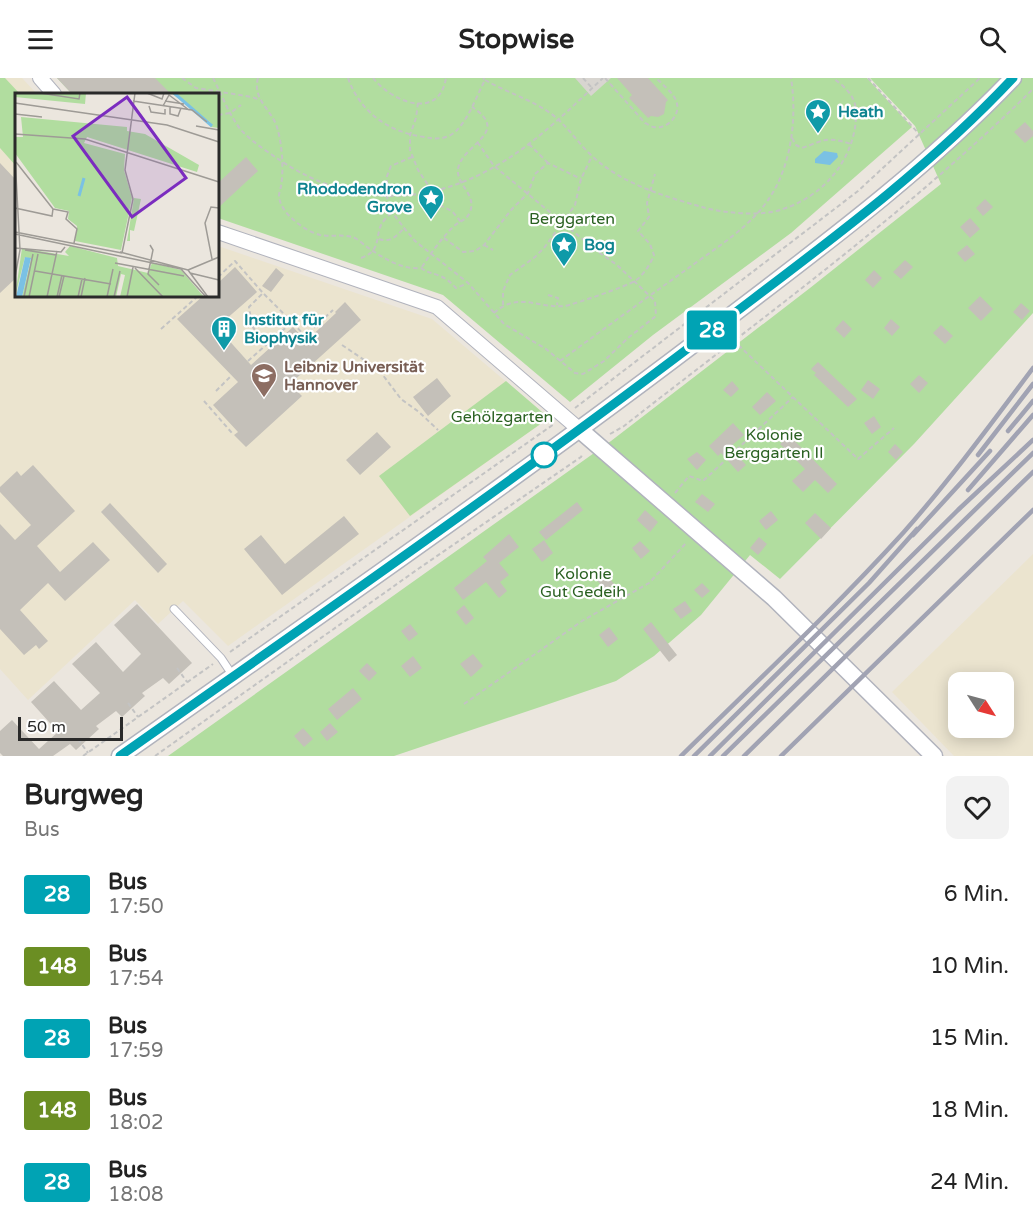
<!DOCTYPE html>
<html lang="de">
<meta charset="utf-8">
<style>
body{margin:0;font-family:"Varela Round",sans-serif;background:#f2f2f2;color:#222;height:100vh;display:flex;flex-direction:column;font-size:22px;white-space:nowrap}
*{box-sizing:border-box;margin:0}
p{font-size:20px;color:#767676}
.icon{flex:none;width:33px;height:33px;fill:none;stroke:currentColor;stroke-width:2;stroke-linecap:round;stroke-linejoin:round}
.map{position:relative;height:678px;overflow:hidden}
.drawer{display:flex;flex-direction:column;background:#fff;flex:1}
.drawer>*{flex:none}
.badge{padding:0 12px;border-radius:4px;font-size:21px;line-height:39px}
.needle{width:39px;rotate:126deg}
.buttons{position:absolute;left:948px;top:594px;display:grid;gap:12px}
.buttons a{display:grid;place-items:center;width:66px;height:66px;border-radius:12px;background:#fff;box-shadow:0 3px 15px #0003;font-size:30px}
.scale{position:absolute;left:18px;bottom:15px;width:105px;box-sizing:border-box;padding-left:6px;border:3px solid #2a2a2a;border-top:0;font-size:16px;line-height:21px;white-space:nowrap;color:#2a2a2a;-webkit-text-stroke:4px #fff;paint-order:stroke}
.map>.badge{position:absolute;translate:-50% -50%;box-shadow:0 0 0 3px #fff}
.round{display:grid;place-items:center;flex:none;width:63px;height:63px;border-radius:12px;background:#f2f2f2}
.overview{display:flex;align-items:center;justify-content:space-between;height:102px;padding:0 24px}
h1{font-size:28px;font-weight:800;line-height:45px}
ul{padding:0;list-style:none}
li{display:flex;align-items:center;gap:18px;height:72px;padding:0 24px}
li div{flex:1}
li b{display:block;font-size:22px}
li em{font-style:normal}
li .badge{min-width:66px;font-weight:700;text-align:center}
header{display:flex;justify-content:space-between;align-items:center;height:78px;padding:0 24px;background:#fff;font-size:27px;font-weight:800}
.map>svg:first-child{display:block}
</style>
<header><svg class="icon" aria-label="menu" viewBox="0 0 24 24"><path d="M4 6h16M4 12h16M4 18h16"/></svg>Stopwise<svg class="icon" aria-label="search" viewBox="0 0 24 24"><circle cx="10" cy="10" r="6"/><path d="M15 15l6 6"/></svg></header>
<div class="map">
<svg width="1033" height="678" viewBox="0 0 1033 678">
<rect width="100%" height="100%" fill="#ebe6de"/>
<!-- education -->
<path fill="#ebe4cf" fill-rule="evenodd" d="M0,0H22L37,16H16V218H218V168L432,241L549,340L228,568L183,523L158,546L135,522L28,622L0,591Z
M1033,476V678H954L892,614ZM958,604H1004V650H958Z"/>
<!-- green -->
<path fill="#b1dd9f" d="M0,0H5L20,16H16V88L0,70Z
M57,0H867L912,49L791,155L653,257L570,324L443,217L218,140V16H72Z
M870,0H1033V235L914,366L780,501L750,477L701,537L654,578L616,603L543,628L394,678H168L611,363L810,210L941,106L915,48Z
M506,303L549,340L410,438L379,398Z"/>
<!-- plaza -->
<path fill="#d8d5d0" d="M575,0H611L591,18Z"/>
<!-- water -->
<path fill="#7ac1e4" d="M824,73L837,75L838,79L830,87L815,85V81Z"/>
<!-- building -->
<path fill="#c4c0b9" d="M57,0H155L171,16H72Z
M617,0H648L668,22L666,24L664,36L658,39L651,38L648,40L629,20L632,17Z
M1025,44L1033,53V58L1025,65L1014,54Z
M246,79L258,93L218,130V105Z
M0,85L16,102V200L0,215Z
M985,121L993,129L983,138L976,130Z
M970,140L980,151L970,160L960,149Z
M967,167L975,176L965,184L957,175Z
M905,182L913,189L901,201L893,194Z
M235,189L257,214L217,249L251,287L293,249L306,263L336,235L335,234L345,224L361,242L290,306L302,318L246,369L234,357L238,354L213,327L238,304L177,241L203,218H218V205Z
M276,190L284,197L271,214L262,208Z
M874,192L882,200L873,210L865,202Z
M980,218L993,231L981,243L968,230Z
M1021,225L1030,233L1022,242L1013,234Z
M891,241L900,249L892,258L884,250Z
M843,242L852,251L844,260L835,251Z
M941,247L953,258L945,266L933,255Z
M818,284L857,321L848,329L814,297L816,295L811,291Z
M919,297L928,305L919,315L910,306Z
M437,300L451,318L428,338L413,319Z
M868,302L880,311L873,321L861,312Z
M732,303L739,311L731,319L723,312Z
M767,314L776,323L760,337L752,329Z
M874,338L881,349L872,356L864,345Z
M733,345L744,357L730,369L746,387L738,394L721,375L718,378L709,368Z
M377,354L391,369L360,397L346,382Z
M789,357L837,406L828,415L815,402L803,414L792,403L805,391L780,366Z
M895,366L903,374L896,382L888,374Z
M697,374L706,382L697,392L687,381Z
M33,387L75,433L37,468L60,494L93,464L110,482L65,523L48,505L20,532L48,563L39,571L36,567L24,577L0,551V446L15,462L31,447L0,414V409L17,393L21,398Z
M702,416L715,426L708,434L695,424Z
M577,424L583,432L546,462L539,454Z
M110,425L167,486L158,495L101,434Z
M645,432L658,444L650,454L637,442Z
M771,433L778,442L766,452L759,443Z
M815,435L831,450L821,461L805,445Z
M344,438L359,456L282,517L244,471L261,457L285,486Z
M509,456L519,469L499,485L509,497L500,504L507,513L499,520L486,504L463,522L454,510L487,483L483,479Z
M759,459L767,466L758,477L750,470Z
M544,462L553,475L542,484L532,471Z
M640,463L650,473L641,481L632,470Z
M605,494L614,506L605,512L596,501Z
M702,505L710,513L702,520L694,512Z
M685,523L692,533L681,541L673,531Z
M137,526L192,585L169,606L163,600L142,615L145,618L122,639L116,633L96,648L99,651L76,672L70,666L53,678H3L0,675V653L12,642L39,671L58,654L31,624L54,603L81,632L100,615L72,586L96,564L123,594L141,576L114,547Z
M464,527L474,540L466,547L456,534Z
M651,544L677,577L669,584L643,551Z
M410,546L418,556L409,563L401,553Z
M609,549L618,561L608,569L599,557Z
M473,576L483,588L471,599L460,586Z
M413,578L422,590L410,599L401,588Z
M367,585L377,595L369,603L359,593Z
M353,610L362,621L337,642L328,631Z
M330,645L338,654L327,663L320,654Z
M303,650L313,661L304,669L294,658Z"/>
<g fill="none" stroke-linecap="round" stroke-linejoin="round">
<defs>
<path id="service" d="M174,531L221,580L233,598"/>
<path id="minor" d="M40,0L54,16
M218,154L437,229L580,352"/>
<path id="tertiary" d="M580,352L774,520L934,678
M120,678C321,536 524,396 720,246C821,169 925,92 1013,0"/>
</defs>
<!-- service casing -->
<use href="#service" stroke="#b1b3bd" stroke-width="9"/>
<!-- minor casing -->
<use href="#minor" stroke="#b1b3bd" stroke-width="16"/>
<!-- tertiary casing -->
<use href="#tertiary" stroke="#b1b3bd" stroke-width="19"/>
<!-- path -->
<path stroke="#c3c3c3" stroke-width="2" stroke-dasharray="4.5 3" stroke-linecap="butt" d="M182,0L196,10L252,19L260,22
M213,0C222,17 229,37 241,52C252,64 268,74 281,83C356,132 435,128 509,80C543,58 574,27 603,0
M258,0C252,21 271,31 277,49C282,66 284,90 281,108C281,109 279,116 279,117C279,135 305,153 320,157C330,159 342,156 352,159C357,160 363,166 367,169C383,180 402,192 421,190C428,195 433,195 440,198C446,200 451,205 456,210L466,206
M348,0C360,34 388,54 424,59C434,61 446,62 455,54C469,41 476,19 485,2L483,0
M373,0C392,24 439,43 446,0
M583,0L592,10
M605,0L645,45C648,46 651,49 654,49C666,52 680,38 677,26C676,17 663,7 656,0
M868,0L920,57
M485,2C506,14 530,21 550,35C566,46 577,64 591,77C620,105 663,118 702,129C723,135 762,139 783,131C820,119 848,89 855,50C856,41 857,32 854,23C850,13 841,6 833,0
M418,25L416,40L410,57V72L418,92L432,113L435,125L452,133L461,144
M218,37L230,35L241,27
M792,60L796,67L802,70C825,62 826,58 851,66
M529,66L548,85
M412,79L391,88L387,98V119L392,134L404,150L415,163L468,205L504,246L546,271L575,295L583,296L604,283L628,260L656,238L655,223L617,187L597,173L494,88L478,65
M444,160L463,174L475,173L484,167L511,132L528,115L535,96L548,85L581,101
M379,161C390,165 397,158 404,150
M484,167L493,172
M361,180C381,173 375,161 381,147C383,143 388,138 391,135
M422,189C431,175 441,161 453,149C459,143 466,143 470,134C477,116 456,107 458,91C462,66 512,55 472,29
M218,199L235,183L263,215L249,229L252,248L266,267
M264,216L292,244
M548,217L558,220L557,227
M503,227V213L510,197L535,179L544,170L575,127L581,101L592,78
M494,235C518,213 540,231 565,228C575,226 627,208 635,203C643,198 651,185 654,177L650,166L638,153L649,139L647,125L655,96
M161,251L198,218
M733,262L858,381L894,350
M342,267L379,292L401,321L419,334L438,352
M248,283L292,244L305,258L333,232
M560,283C601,253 642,223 683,194C714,171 752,149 772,116C792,83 797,38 791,0
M216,313L232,297
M204,323L232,355
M575,330L858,113L980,0
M610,356L624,348C763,239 907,135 1033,11
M675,415L689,398L703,403L793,319
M230,574L554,346
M177,590L187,604
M128,625L138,639
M464,626L582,543L649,505L687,464
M78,661L88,675
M83,678L213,586
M155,678L418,491L581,379L583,375"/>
<!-- service -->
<use href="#service" stroke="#fff" stroke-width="7"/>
<!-- minor -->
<use href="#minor" stroke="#fff" stroke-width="14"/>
<!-- tertiary -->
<use href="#tertiary" stroke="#fff" stroke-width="16"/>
<!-- rail -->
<path stroke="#a1a3b3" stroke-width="4.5" d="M1008,353L1033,323
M978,377L1033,306
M968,412L1033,337
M913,457L990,373
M681,678C755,605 832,533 903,455C949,403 991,346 1033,290
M694,678L869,505L917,451
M710,678L958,432L1033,362
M723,678L1033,375
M744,678L1033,394
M781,678L1033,432"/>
</g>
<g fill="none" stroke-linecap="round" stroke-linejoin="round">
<defs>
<path id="line" d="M120,678C323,535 527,394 724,243C824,167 927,92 1013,0"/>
</defs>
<!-- line casing -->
<use href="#line" stroke="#fff" stroke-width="14"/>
<!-- line -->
<use href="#line" stroke="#00a3b4" stroke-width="9"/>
</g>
<!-- icons -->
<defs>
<symbol id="sight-pin" viewBox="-11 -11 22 30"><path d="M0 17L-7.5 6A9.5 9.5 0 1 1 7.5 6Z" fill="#0f9aa8" stroke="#fff"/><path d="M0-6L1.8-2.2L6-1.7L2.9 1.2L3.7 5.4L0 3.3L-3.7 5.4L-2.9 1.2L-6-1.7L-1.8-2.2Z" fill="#fff"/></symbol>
<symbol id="building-pin" viewBox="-11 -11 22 30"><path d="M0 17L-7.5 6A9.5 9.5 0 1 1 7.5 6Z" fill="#0f9aa8" stroke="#fff"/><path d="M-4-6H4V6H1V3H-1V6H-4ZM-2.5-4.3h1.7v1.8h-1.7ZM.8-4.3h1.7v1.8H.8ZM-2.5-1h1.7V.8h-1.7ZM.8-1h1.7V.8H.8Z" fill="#fff"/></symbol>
<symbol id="university-pin" viewBox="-11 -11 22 30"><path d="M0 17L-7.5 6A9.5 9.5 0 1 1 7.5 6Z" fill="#8d6e63" stroke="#fff"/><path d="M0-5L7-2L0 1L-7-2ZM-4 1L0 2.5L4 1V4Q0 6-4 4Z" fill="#fff"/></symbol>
</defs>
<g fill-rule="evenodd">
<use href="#sight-pin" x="803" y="19" width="30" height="40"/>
<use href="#sight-pin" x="416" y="105" width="30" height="40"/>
<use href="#sight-pin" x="549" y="152" width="30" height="40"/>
<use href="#building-pin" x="209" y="236" width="30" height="40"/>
<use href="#university-pin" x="249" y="283" width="30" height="40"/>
</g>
<!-- markers -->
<circle fill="#fff" stroke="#00a3b4" stroke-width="3" cx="544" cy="377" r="12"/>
<g text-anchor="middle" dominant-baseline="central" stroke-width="4.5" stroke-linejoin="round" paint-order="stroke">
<!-- culture labels -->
<g font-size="16" font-weight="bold" fill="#0d838f" stroke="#fff" text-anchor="start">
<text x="838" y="34">Heath</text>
<text x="412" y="111" text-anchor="end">Rhododendron<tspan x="412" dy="18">Grove</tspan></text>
<text x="584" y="167">Bog</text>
<text x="244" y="242">Institut für<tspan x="244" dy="18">Biophysik</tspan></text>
</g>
<!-- park labels -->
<g font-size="16" fill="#2a6121" stroke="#fff">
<text x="572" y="141">Berggarten</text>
<text x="502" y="339">Gehölzgarten</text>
<text x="774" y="357">Kolonie<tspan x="774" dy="18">Berggarten II</tspan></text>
<text x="583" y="496">Kolonie<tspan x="583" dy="18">Gut Gedeih</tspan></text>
</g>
<!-- education labels -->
<g font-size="16" font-weight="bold" fill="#785e54" stroke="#fff" text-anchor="start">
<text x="284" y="289">Leibniz Universität<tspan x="284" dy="18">Hannover</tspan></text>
</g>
</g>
<!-- overview -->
<g transform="translate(15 15)">
<rect width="204" height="204" fill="#ebe6de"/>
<path d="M0,0H71L70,11L0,4ZM156,0H204V35L196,34L195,29ZM6,24L112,34V38L130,41L184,72L182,79L72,44L69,50L110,61L109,77L117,105L106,157L60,148L62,133L53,126L54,118L40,115L0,60V44H8ZM119,105L126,106L119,138L115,137V148H112ZM55,153L102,165L103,173L133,180L137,170L166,177L189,204H105L110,182L106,181L101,204H7L16,166L10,164L0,204L7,155L54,163L50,159Z" fill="#b1dd9f"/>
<path d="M10,164L16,165L7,204H1Z" fill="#7ac1e4"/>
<path fill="none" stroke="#7ac1e4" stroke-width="3" d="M159,0L197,33M64,103L69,85"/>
<path fill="none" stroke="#9e9b96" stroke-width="1.5" d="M25,0L64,6L65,0M132,0L147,6L149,0M118,8L177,17L192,29M150,8L169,11M0,10L152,32L204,49M134,13L136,19L150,21V16M148,13L154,2L174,17M155,14V21L163,23L166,15M0,21L27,24M181,33L204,37M0,41L70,46L204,89M0,64L5,157L0,184M0,115L37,123L38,116L1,69M38,116L53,119L51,126L62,136L59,150M0,139L107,160M0,141L166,176L191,204M135,152L138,157L133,181L144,192M0,155L46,159L50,154M10,157L41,162M105,159L173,177M107,160L118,106L110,77L120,0M197,166L190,130L196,114L204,115M100,170L169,183M120,175L148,204M173,177L204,164M173,177L193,204M20,178L96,191M175,180L204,187M9,204L18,161M14,204L23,161M32,204L42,158M42,204L47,182M44,204L49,183M63,204L67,186M66,204L70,185M92,204L98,176M99,204L105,178M112,204L118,174"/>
<path fill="#7b2cbf" fill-opacity="0.15" stroke="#7b2cbf" stroke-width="3" d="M112,4L171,85L117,124L58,43Z"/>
<rect width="204" height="204" fill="none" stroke="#2a2a2a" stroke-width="3"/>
</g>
</svg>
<div class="buttons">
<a><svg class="needle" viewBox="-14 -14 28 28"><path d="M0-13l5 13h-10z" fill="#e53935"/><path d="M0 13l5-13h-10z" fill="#767676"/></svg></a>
</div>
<div class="scale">50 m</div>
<b class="badge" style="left:712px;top:252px;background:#00a3b4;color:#fff">28</b>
</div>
<section class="drawer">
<div class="overview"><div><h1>Burgweg</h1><p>Bus</p></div><a class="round"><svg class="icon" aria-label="heart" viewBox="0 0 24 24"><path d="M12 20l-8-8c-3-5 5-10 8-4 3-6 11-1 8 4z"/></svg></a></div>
<ul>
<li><span class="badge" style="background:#00a3b4;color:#fff">28</span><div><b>Bus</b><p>17:50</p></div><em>6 Min.</em></li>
<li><span class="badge" style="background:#6b8e23;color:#fff">148</span><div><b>Bus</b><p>17:54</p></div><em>10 Min.</em></li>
<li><span class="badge" style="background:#00a3b4;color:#fff">28</span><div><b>Bus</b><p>17:59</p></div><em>15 Min.</em></li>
<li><span class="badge" style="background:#6b8e23;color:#fff">148</span><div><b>Bus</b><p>18:02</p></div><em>18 Min.</em></li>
<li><span class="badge" style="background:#00a3b4;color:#fff">28</span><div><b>Bus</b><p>18:08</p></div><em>24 Min.</em></li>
</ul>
</section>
